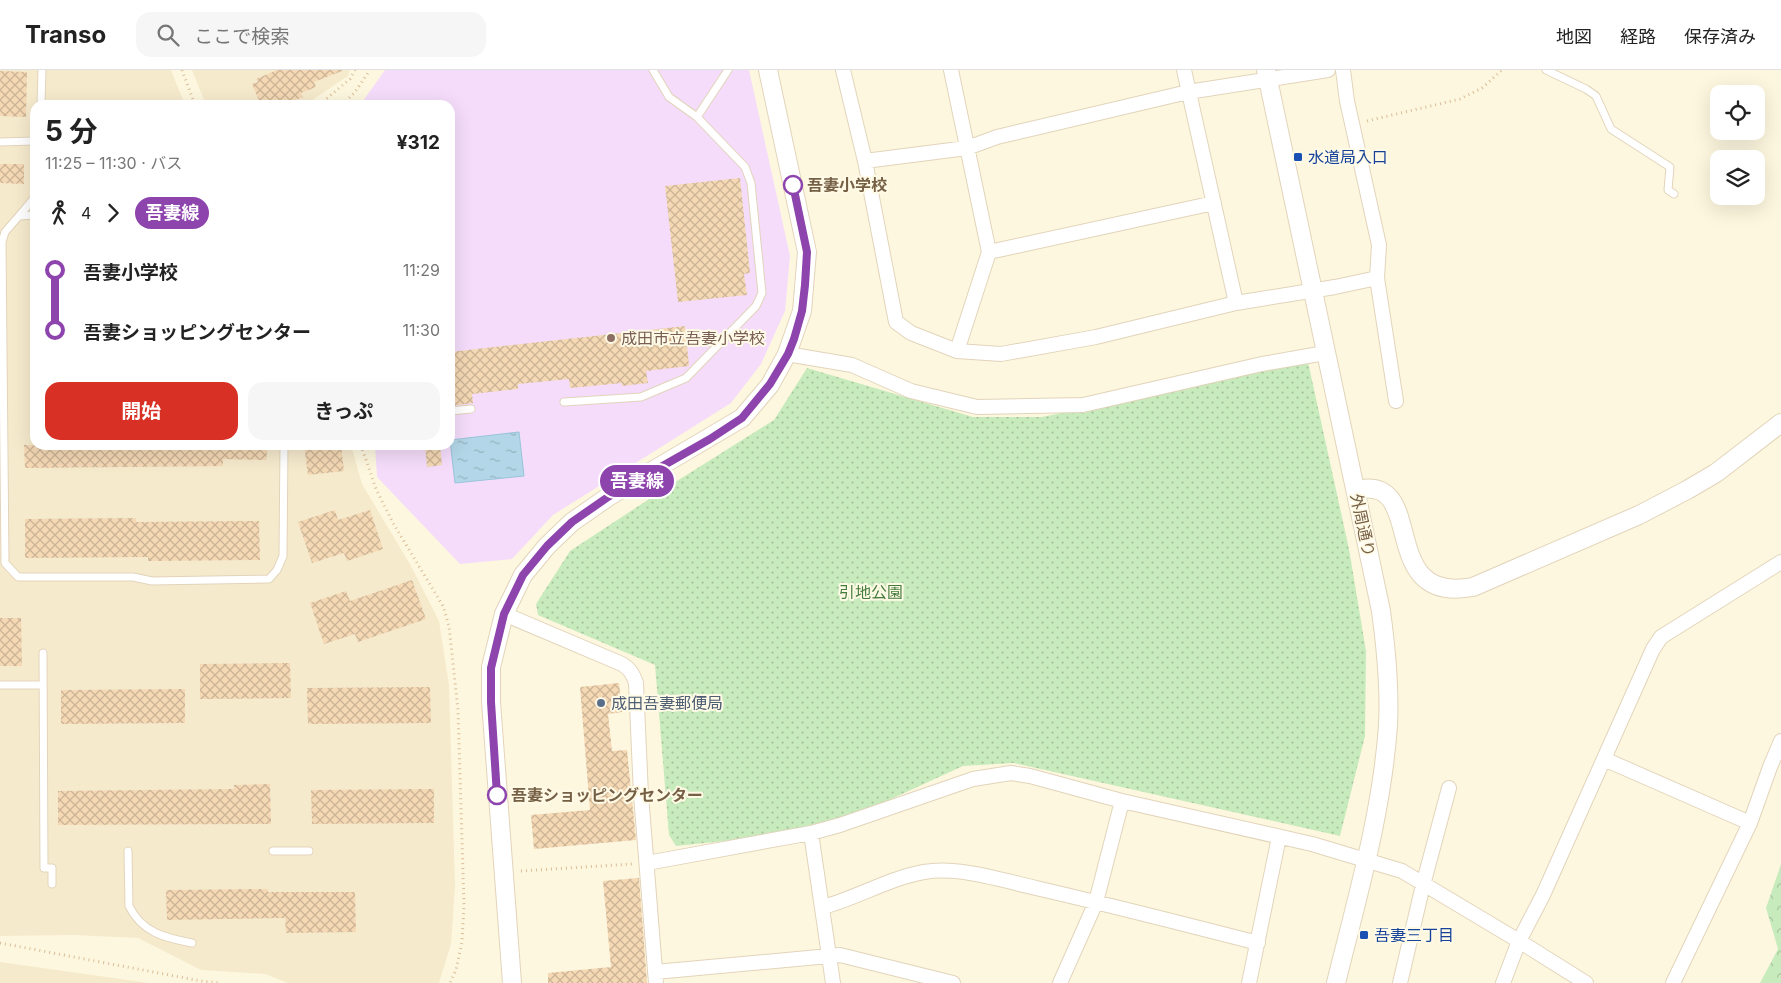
<!DOCTYPE html>
<html lang="ja">
<meta charset="utf-8">
<style>
body{margin:0;font-family:Inter,"Noto Sans JP",sans-serif;background:#f6f6f6;color:#222;height:100vh;display:flex;flex-direction:column;font-size:19px;white-space:nowrap}
*{box-sizing:border-box;margin:0}
p{font-size:16px;color:#767676}
.icon{flex:none;width:28px;height:28px;fill:none;stroke:currentColor;stroke-width:2;stroke-linecap:round;stroke-linejoin:round}
.map{position:relative;flex:1;overflow:hidden}
.sheet{position:absolute;left:30px;top:30px;width:425px;height:350px;display:flex;flex-direction:column;background:#fff;border-radius:15px;box-shadow:0 5px 20px #0002}
.sheet>*{flex:none}
.badge{padding:0 10px;border-radius:16px;font-size:18px;line-height:32px}
.tools{position:absolute;left:1710px;top:15px;display:grid;gap:10px}
.tools a{display:grid;place-items:center;width:55px;height:55px;border-radius:10px;background:#fff;box-shadow:0 5px 20px #0002;font-size:25px}
.map>.badge{position:absolute;translate:-50% -50%;box-shadow:0 0 0 2px #fff}
.legs{display:flex;align-items:center;gap:8px;height:55px;padding:0 15px;font-size:16px}
.legs p{margin-inline-start:auto}
.head{display:flex;align-items:center;justify-content:space-between;height:85px;padding:0 15px}
h1{font-size:28px;font-weight:700;line-height:38px}
.cta{display:flex;gap:10px;margin-top:auto;padding:10px 15px}
.cta a{flex:1;height:58px;border-radius:15px;background:#d93025;color:#fff;font-size:20px;font-weight:700;line-height:58px;text-align:center}
.cta a+a{background:#f6f6f6;color:#222}
ul{padding:0 15px;list-style:none}
li{display:flex;align-items:center;gap:18px;height:60px;font-size:19px}
li i{display:grid;place-items:center;width:8px;height:100%;margin:0 6px;background:currentColor}
li i::after{content:'';width:12px;height:12px;margin:-6px;border:4px solid;border-radius:50%;background:#fff}
li p{margin-inline-start:auto}
li:first-child i{background:linear-gradient(#0000 50%,currentColor 0)}
li:last-child i{background:linear-gradient(currentColor 50%,#0000 0)}
header{display:flex;align-items:center;gap:30px;box-sizing:border-box;height:70px;padding:0 25px;background:#fff;border-bottom:1px solid #e0e0e0}
header strong{font-size:24px}
nav{display:flex;gap:28px;margin-inline-start:auto;font-size:18px}
.search{width:350px;height:45px;background:#f6f6f6;display:flex;align-items:center;gap:12px;box-sizing:border-box;padding:0 18px;border-radius:15px;color:#767676;font-size:19px}
.map>svg:first-child{display:block}
</style>
<header>
<strong>Transo</strong>
<div class="search"><svg class="icon" aria-label="search" viewBox="0 0 24 24"><circle cx="10" cy="10" r="6"/><path d="M15 15l6 6"/></svg>ここで検索</div>
<nav><a>地図</a><a>経路</a><a>保存済み</a></nav>
</header>
<div class="map">
<svg width="1781" height="913" viewBox="0 0 1781 913">
<defs>
<pattern id="forest-crowns" width="20" height="18" patternUnits="userSpaceOnUse" patternTransform="scale(1.25)"><rect width="20" height="18" fill="#c8ebbd"/><path d="M2 6a3 3 0 1 1 6 0M12 15a3 3 0 1 1 6 0" fill="none" stroke="#a7c29b"/></pattern>
<pattern id="park-dots" width="8" height="8" patternUnits="userSpaceOnUse" patternTransform="scale(1.25)"><rect width="8" height="8" fill="#c8ebbd"/><path d="M2 2h.1M6 6h.1" fill="none" stroke="#a7c29b" stroke-width="1.8" stroke-linecap="round"/></pattern>
<pattern id="water-ripples" width="26" height="14" patternUnits="userSpaceOnUse" patternTransform="scale(1.25)"><rect width="26" height="14" fill="#b3d7e8"/><path d="M2 4q2-2 4 0t4 0M15 11q2-2 4 0t4 0" fill="none" stroke="#96b2be"/></pattern>
<pattern id="building-cross-hatch" width="8" height="8" patternUnits="userSpaceOnUse" patternTransform="scale(1.25)"><rect width="8" height="8" fill="#f5d9b5"/><path d="M0 0l8 8M0 8l8-8" fill="none" stroke="#cbb395"/></pattern>
</defs>
<rect width="100%" height="100%" fill="#fef7df"/>
<!-- residential -->
<path fill="#f6eacd" d="M0,0H171L185,35H35V375H351L362,414L411,496L439,551L449,615L455,816L451,874L439,913H288L265,904L201,900L138,868L74,865L0,866Z
M192,0H350L348,6L305,35H206Z
M0,892L149,913H0Z"/>
<!-- education -->
<path fill="#f4dcfa" d="M385,0H749L790,186L785,241L761,294L731,333L553,445L512,489L460,494L377,407L375,375H450V35H360Z"/>
<!-- forest -->
<path fill="url(#forest-crowns)" d="M1781,794V913H1760L1778,879L1766,838Z"/>
<!-- park -->
<path fill="url(#park-dots)" d="M1308,292L1349,479L1366,581L1365,666L1340,766L1014,693L963,696L852,747L774,766L676,776L669,765L655,595L538,545L536,534L570,481L669,416L774,350L807,298L973,347H1042Z"/>
<!-- water -->
<path fill="url(#water-ripples)" stroke="#98c4da" d="M519,362L524,406L455,413L450,370Z"/>
<!-- building -->
<path fill="url(#building-cross-hatch)" d="M277,0H342V1L314,12L316,17L301,23L303,27L283,35H261L252,14L258,12L256,9Z
M0,1L27,2L26,47L0,46Z
M0,94H24V114L0,113Z
M740,108L750,203L744,204L747,225L678,232L665,116Z
M685,256L689,296L646,301L648,313L622,316V313L570,318L569,309L518,314V319L472,324L473,333L450,336V282Z
M24,375H268L266,390L223,389V396L25,398Z
M304,375H341L344,401L308,405Z
M425,375H440L442,395L427,397Z
M335,440L338,450L370,440L383,479L347,491L344,483L312,493L298,452Z
M136,448V452L259,451L260,490L148,491V487L25,488V449Z
M412,510L426,549L358,572L355,564L324,574L310,533L346,521L350,531Z
M0,548H21L22,596H0Z
M290,593L291,628L200,629V594Z
M619,613L622,642L608,644L612,681L627,680L636,770L534,779L531,745L590,740L580,617Z
M430,617L431,653L308,654L307,618Z
M185,619V653L61,654V620Z
M270,714L271,754L58,755V721L234,719V715Z
M434,719V753L312,754L311,720Z
M639,808L647,913H548V903L611,897L603,811Z
M268,819V822H355L356,862L286,863L285,848L167,850L166,820Z"/>
<g fill="none" stroke-linecap="round" stroke-linejoin="round">
<defs>
<path id="service" d="M1546,0L1586,19L1596,26L1611,59L1670,97L1668,120L1674,124
M41,35L42,0
M697,47L728,0
M0,72L35,71
M35,145L19,146L5,162L2,172L5,493L18,507H133L152,511L269,509L277,500L283,486L284,375
M19,146L35,127
M564,332L641,327L686,308L756,236L762,223L751,113L745,97L697,47L669,27L653,0
M450,341L471,339
M43,583L44,798H52V814
M0,615H43
M128,781L129,836C142,863 166,868 192,873
M273,781H309"/>
<path id="minor" d="M843,0L865,91L896,252L911,263L957,281L1001,284L1096,267L1236,233L1335,217L1377,208
M951,0L989,182L957,281
M1184,0L1236,233
M1343,0L1347,31L1379,175L1377,208L1396,331
M865,91L967,78L997,67L1188,22L1328,0
M989,182L1214,133
M787,284L852,295L911,321L977,337L1083,335L1262,294L1325,283
M504,544L622,594C630,599 633,604 636,613L641,725L656,913
M1604,689L1750,753
M811,763L833,913
M647,793L811,763L840,755L973,709L1011,703L1030,706L1122,731L1312,774L1402,801L1519,871L1586,913
M823,837C857,828 889,808 924,802C958,796 1002,810 1036,818C1110,835 1184,854 1258,873
M655,902L840,885L953,913
M1060,913L1096,832L1122,731
M1249,913L1279,767
M1400,913L1423,815L1449,718
M1503,913L1519,871L1543,825L1653,579L1661,567L1781,492
M1673,913L1750,753L1770,697L1781,671"/>
<path id="tertiary" d="M1266,0L1381,541C1386,578 1390,617 1388,655C1382,743 1357,828 1336,913
M1356,420C1430,403 1374,535 1473,517L1639,445L1687,420L1716,403L1781,353
M512,913L491,632V597L504,544L523,505L547,476L572,452L608,427L742,348L770,315L787,284L802,241L807,182L768,0"/>
</defs>
<!-- service casing -->
<use href="#service" stroke="#e2d4bb" stroke-width="9"/>
<!-- minor casing -->
<use href="#minor" stroke="#e2d4bb" stroke-width="16"/>
<!-- tertiary casing -->
<use href="#tertiary" stroke="#e2d4bb" stroke-width="20"/>
<!-- path -->
<path stroke="#d9bd98" stroke-width="3" stroke-dasharray="1 4" stroke-linecap="butt" d="M182,0L195,35
M319,35L350,9L355,0
M342,35L355,22L370,0
M1367,51L1460,29L1482,18L1502,0
M361,375L376,419L393,453L443,536L449,556L458,640L464,835L462,872L456,900L450,913
M521,801L632,794
M0,873L201,911L218,913"/>
<!-- service -->
<use href="#service" stroke="#fff" stroke-width="7"/>
<!-- minor -->
<use href="#minor" stroke="#fff" stroke-width="14"/>
<!-- tertiary -->
<use href="#tertiary" stroke="#fff" stroke-width="18"/>
</g>
<g fill="none" stroke-linecap="round" stroke-linejoin="round">
<defs>
<path id="line-1" d="M497,725L491,632V598L504,544L523,505L547,476L572,452L608,427L710,369L742,348L770,314L788,284L794,269L802,241L805,215L807,182L793,115"/>
</defs>
<!-- line-1 casing -->
<use href="#line-1" stroke="#fff" stroke-width="11"/>
<!-- line-1 -->
<use href="#line-1" stroke="#8e44ad" stroke-width="8"/>
</g>
<!-- markers -->
<g fill="#1a4fb4" stroke="#fffae6" stroke-width="2">
<rect x="1293" y="82" width="10" height="10" rx="2.5"/>
<rect x="1359" y="860" width="10" height="10" rx="2.5"/>
</g>
<g fill="#fff" stroke="#8e44ad" stroke-width="2.5">
<circle cx="793" cy="115" r="9"/>
<circle cx="497" cy="725" r="9"/>
</g>
<circle fill="#8d6e63" stroke="#fffae6" stroke-width="2" cx="611" cy="268" r="5"/>
<circle fill="#5c6f8a" stroke="#fffae6" stroke-width="2" cx="601" cy="633" r="5"/>
<g text-anchor="middle" dominant-baseline="central" stroke-width="4" stroke-linejoin="round" paint-order="stroke">
<!-- transit labels -->
<g font-size="16" fill="#164399" stroke="#fffae6" text-anchor="start">
<text x="1308" y="87">水道局入口</text>
<text x="1374" y="865">吾妻三丁目</text>
</g>
<!-- stop labels -->
<g font-size="16" font-weight="bold" fill="#755f45" stroke="#fffae6" text-anchor="start">
<text x="807" y="115">吾妻小学校</text>
<text x="511" y="725">吾妻ショッピングセンター</text>
</g>
<!-- education labels -->
<g font-size="16" fill="#785e54" stroke="#fffae6" text-anchor="start">
<text x="621" y="268">成田市立吾妻小学校</text>
</g>
<!-- street labels -->
<g font-size="16" fill="#755f45" stroke="#fffae6">
<text transform="translate(1363 455) rotate(78)">外周通り</text>
</g>
<!-- park labels -->
<g font-size="16" fill="#447c3c" stroke="#fffae6">
<text x="871" y="522">引地公園</text>
</g>
<!-- service labels -->
<g font-size="16" fill="#4e5e75" stroke="#fffae6" text-anchor="start">
<text x="611" y="633">成田吾妻郵便局</text>
</g>
</g>
</svg>
<div class="tools">
<a><svg class="icon" aria-label="locate" viewBox="0 0 24 24"><circle cx="12" cy="12" r="6"/><path d="M12 2v4M12 18v4M2 12h4M18 12h4"/></svg></a>
<a><svg class="icon" aria-label="layers" viewBox="0 0 24 24"><path d="M12 4l9 5-9 5-9-5zM3 14l9 5 9-5"/></svg></a>
</div>
<b class="badge" style="left:637px;top:411px;background:#8e44ad;color:#fff">吾妻線</b>
<section class="sheet">
<div class="head"><div><h1>5 分</h1><p>11:25 – 11:30 · バス</p></div><b>¥312</b></div>
<div class="legs"><svg class="icon" aria-label="walk" viewBox="0 0 24 24"><circle cx="13" cy="4" r="2"/><path d="M13 8l-2 6 4 7M11 14l-3 7M7 12l3-4h3l4 4"/></svg>4<svg class="icon" aria-label="forward" viewBox="0 0 24 24"><path d="M9 5l7 7-7 7"/></svg><b class="badge" style="background:#8e44ad;color:#fff">吾妻線</b></div>
<ul>
<li><i style="color:#8e44ad"></i><b>吾妻小学校</b><p>11:29</p></li>
<li><i style="color:#8e44ad"></i><b>吾妻ショッピングセンター</b><p>11:30</p></li>
</ul>
<div class="cta"><a>開始</a><a>きっぷ</a></div>
</section>
</div>
